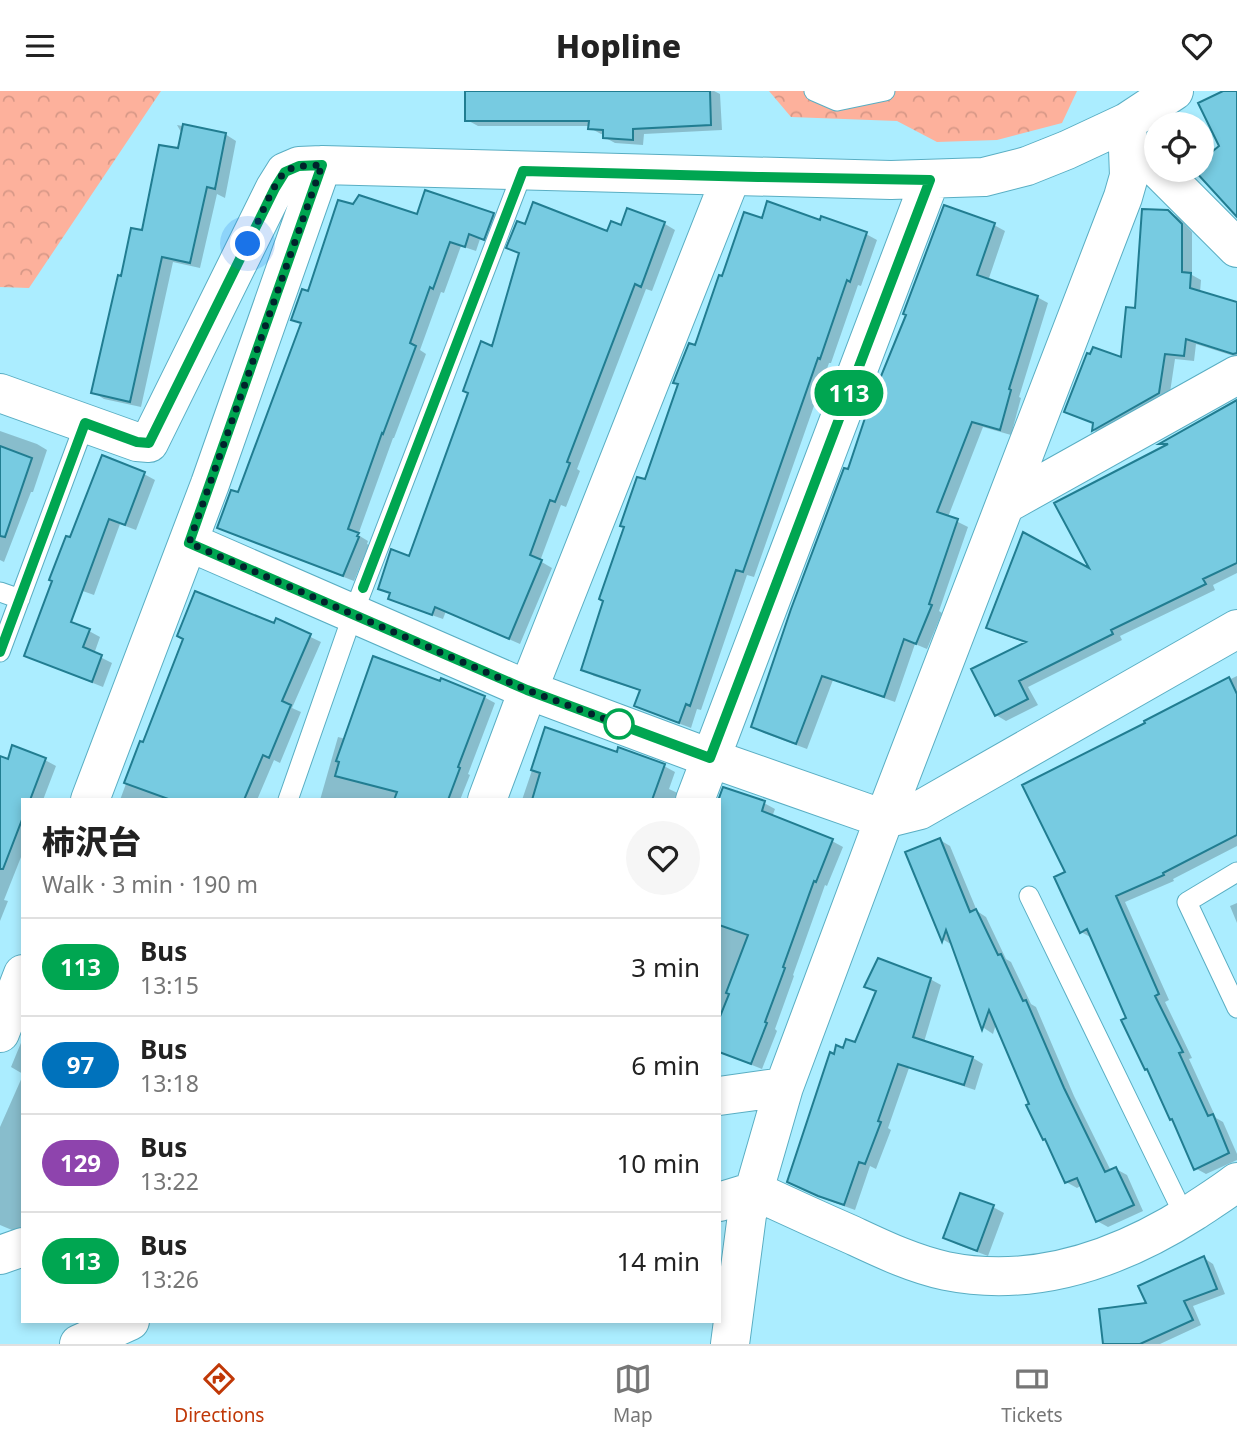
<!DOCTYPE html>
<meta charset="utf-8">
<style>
body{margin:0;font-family:"Noto Sans","Noto Sans JP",sans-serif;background:#f6f6f6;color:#222;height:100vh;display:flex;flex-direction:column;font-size:26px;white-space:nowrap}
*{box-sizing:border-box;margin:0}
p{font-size:23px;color:#767676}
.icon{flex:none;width:38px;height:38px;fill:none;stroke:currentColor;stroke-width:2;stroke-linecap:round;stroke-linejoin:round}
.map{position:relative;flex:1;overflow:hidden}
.drawer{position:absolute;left:21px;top:707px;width:700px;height:525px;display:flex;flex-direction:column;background:#fff;border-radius:0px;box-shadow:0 4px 10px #0003}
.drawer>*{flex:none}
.badge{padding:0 14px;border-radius:23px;font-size:24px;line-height:46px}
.buttons{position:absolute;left:1144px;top:21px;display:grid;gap:14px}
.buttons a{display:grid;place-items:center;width:70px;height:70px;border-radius:50%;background:#fff;box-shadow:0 4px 10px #0003;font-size:35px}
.you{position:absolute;width:35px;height:35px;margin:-18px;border:5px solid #fff;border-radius:50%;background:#1a73e8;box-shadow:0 0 0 10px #1a73e833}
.map>.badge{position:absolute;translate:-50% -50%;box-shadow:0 0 0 4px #fff}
.round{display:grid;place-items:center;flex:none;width:74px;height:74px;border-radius:37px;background:#f6f6f6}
.headline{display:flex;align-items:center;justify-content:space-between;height:119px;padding:0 21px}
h1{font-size:33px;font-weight:800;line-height:52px}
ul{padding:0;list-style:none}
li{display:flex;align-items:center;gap:21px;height:98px;padding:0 21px;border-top:2px solid #e0e0e0}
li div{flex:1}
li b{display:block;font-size:26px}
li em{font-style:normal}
li .badge{min-width:77px;font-weight:700;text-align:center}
header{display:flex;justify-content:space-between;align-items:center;height:91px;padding:0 21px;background:#fff;font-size:32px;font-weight:800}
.tabs{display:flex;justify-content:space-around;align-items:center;height:98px;border-top:2px solid #e0e0e0;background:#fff;font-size:19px;color:#767676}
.tabs a{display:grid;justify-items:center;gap:4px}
.tabs .current{color:#c03807}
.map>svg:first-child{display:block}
</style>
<header><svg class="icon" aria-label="menu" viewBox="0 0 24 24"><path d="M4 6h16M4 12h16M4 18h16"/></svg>Hopline<svg class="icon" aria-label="heart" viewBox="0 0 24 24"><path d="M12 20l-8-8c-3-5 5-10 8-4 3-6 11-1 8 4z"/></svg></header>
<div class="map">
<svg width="1237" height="1253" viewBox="0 0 1237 1253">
<defs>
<pattern id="forest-crowns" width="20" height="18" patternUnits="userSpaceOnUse" patternTransform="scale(1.75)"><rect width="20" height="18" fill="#fdb19c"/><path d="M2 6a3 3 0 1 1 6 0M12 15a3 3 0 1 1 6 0" fill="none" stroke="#d79887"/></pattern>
</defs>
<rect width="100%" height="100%" fill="#abedff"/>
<!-- forest -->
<path fill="url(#forest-crowns)" d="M0,0H161L29,197L0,196Z
M769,0H1077L1062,32L997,49L937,51L897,30L791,26Z"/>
<!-- shadow -->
<path fill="#0003" d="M467,0H714L720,3L722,39L644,43L643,54L615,52L604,46L605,43H601L590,37V35H478L467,29Z
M177,34L225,43L236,50L225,107L217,103L200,177L173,171L141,316L104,308L93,301L122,187L193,62Z
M628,119L665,133L675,139L652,200L646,198L577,378L580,380L566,416L561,414L540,470L552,477L520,553L446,520L443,528L400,513L390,507L391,503L380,497L410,467L494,257L521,164L509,157L526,135L608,143L622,136Z
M1167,120L1178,126L1192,141V184L1201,189L1200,202L1237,213V266L1196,253L1194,270L1175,268L1169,308L1104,344L1094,339L1095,333L1076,326L1066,320L1123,268Z
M493,123L504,130L495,153L480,148L476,160L461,155L444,202L441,201L420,259L426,263L394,347H393L358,444L368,450L367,453L369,454L354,490L230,442L219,436L239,403L302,234L293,228L310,202L418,126Z
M822,128L866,143L877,149L861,195L858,194L831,272H829L754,486L747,484L701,619L697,618L691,637L646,620L636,614L641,600L594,585L583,578L646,391L723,187L763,129L821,131Z
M994,134L1005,140L988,190L1037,206L1048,212L1019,306L1021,307L1011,344L983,336L948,426L968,436L939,520L942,522L927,558L915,553L895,611L833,589L807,658L764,642L753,635L849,380Z
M1237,310V482L1213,494L1215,499L1120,545L1122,549L1028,596L1038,614L1006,630L996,624L1027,552L998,542L988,536L1093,482L1167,355L1163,353Z
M0,340L37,353L47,359L33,401H31L4,471L0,469Z
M103,366L144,383L155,389L136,439L120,433L94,504L63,493L71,449Z
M277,530L321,551L292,617L301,621L280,672L274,669L257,709H120L141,652L144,653L275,535Z
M89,540L100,546L94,563L112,572L103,596L37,570L26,564Z
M1237,585V755L1173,788L1174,790L1125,811L1169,909L1165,911L1192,967L1189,968L1216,1027L1223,1031L1237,1063V1069L1206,1083L1195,1077L1150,980L1147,978L1128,928L1092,847L1081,841L1068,781L1147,633L1197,604Z
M484,606L495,612L468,683L470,684L460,709H320L338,646L346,648Z
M546,638L618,663L664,675L675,681L669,698L686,706L685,709H522Z
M0,667L9,670L45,669L56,675L43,709H23V761L4,809L8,810L0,830Z
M719,712H764L775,718L772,726L832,750L843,756L827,795L825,794L793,884L794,885L775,938L777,940L762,978L719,961Z
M940,749L950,755L977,820L986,826L1006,868L1011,871L1031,913L1036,916L1074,1005L1111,1080L1116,1078L1127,1084L1143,1120L1108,1136L1097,1130L1082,1094L1077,1097L1066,1091L1047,1049L1044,1048L996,933L993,943L984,937L954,855L944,849L907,762Z
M1237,812V832L1230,815Z
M930,888L941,894L924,951L973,967L983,973L975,999L909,977L888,1037L891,1039L876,1078L870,1075L855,1119L830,1110L799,1096L835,965L856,953L877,901L866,895Z
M23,947V983L11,976Z
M23,984V1134L19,1142L0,1134V1036Z
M993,1116L1004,1122L988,1165L956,1153L945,1147Z
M1204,1167L1213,1173L1225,1203L1193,1215L1201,1234L1160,1253H1105L1149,1213Z"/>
<!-- building -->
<path fill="#77cbe1" stroke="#217d91" stroke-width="2" d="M465,0H710L711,34L633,38V49L603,47V39L588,38L589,30H465Z
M1223,0H1237V126L1194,79H1202V69L1219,55L1198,12Z
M183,33L226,42L215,98L207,96L190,172L162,166L130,311L91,302L118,184L121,185L131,137L142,139L159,54L178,57Z
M425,99L494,122L484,149L469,143L465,156L450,151L433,198L430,196L410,252L416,255L383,343L382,342L348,438L359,442L357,445L359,446L343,485L217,437L231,399L238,401L301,232L291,229L302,198L308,200L338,109L353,113L359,104L417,123Z
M767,110L820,129L821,125L867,141L850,191L847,189L820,268L818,267L743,481L736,479L690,615L686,613L679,632L634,615L640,599L581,579L603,510L599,508L624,436L620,435L637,386L645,388L678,293L673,292L689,252L695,254L719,184L722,185L744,121L762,127Z
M533,111L607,140L611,130L621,134L627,117L665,131L641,196L635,193L567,371L570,372L555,411L550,409L530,464L542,469L509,548L435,516L432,524L388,508L390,502L378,498L391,458L409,465L468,302L463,300L481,250L492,255L519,162L506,157L517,130L525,133Z
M944,114L995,132L977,184L1038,205L1009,298L1011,299L1000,339L972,331L937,421L958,428L929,513L932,514L916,553L904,548L884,606L822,585L796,653L751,636L791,518L844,377L848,378L870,312L906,224L903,223Z
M1142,118L1168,119L1182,133V181L1191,182L1190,197L1237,211V262L1233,263L1186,248L1184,265L1165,263L1159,302L1092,340L1093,332L1064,321L1087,262L1090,263L1093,256L1121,266L1126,216L1135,217Z
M1237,309V472L1203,488L1206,493L1111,539L1113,543L1019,590L1028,608L995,625L971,578L1026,551L986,537L1023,441L1089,477L1054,412L1168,353H1159Z
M0,355L32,367L5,446L0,445Z
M102,364L145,381L125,434L109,428L71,531L90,538L83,556L102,564L92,591L24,565L52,490L49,489L66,445L70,446Z
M195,500L274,532L276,527L311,543L282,610L291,614L269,667L263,664L244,709H171L124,692L140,650L143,651L183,548L177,545Z
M373,565L440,590L441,587L485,605L458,676L460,677L448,709H394L397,701L335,685L339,671L336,670Z
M1229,586L1237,603V744L1163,782L1164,784L1116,805L1159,903L1155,905L1183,961L1179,962L1208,1025L1213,1023L1229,1062L1194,1079L1172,1028L1170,1029L1147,978L1145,979L1121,929L1126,927L1087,838L1080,842L1054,786L1065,781L1022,694L1145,632L1144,630Z
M545,636L617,661L618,656L665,673L652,709H532L540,682L531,679Z
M12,654L46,667L30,709H23V726L3,778H0V665L8,668Z
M723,696L765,710L762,720L833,748L816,791L814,790L783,876L785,877L765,931L767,932L751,973L719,961V928L729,903L726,902L748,844L719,834V707Z
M940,747L970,821L976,818L998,864L1001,863L1023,910L1026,909L1064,997L1105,1081L1116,1076L1134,1114L1096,1131L1077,1087L1065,1092L1045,1048L1043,1049L1026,1014L1029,1013L989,919L982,939L946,839L942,851L905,761Z
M878,867L931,887L913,946L973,966L964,994L898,973L878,1030L881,1031L865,1073L859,1071L844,1114L818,1105L787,1091L830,961L834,963L836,954L843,957L846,948L855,951L876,900L864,896Z
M960,1102L994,1114L977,1160L943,1147Z
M1204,1165L1217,1198L1184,1210L1193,1229L1140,1253H1103L1099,1218L1146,1212L1138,1195Z"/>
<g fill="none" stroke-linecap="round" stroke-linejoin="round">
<defs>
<path id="lane" d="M814,0L837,10L885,0
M0,501L20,508
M0,561L85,332
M288,709L353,523L523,80
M1237,781L1187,811L1237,917
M1029,805L1185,1126"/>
<path id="street" d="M1159,79L1237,157
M0,302L137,351L149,352L275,97L285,81L299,75L322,74L891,89L984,86L1027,75L1067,59L1127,31L1174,0
M1006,413L1237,284
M189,451L528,599L710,667L884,728L920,719L1237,538
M90,709L210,393L322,74
M487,709L528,599L731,86
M695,709L930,89
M0,942L23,883
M719,1005L784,996
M719,1111L755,1100C787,1115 820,1130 852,1144C882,1158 913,1173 946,1180C1035,1198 1119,1168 1193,1121C1208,1111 1223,1102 1237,1091
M0,1164L23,1156
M79,1253L130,1230
M730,1253L747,1124L784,996L884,728L1123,106L1129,85L1127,31"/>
</defs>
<!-- lane casing -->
<use href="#lane" stroke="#59aec3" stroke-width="21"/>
<!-- street casing -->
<use href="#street" stroke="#59aec3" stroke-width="40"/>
<!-- lane -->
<use href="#lane" stroke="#fff" stroke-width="19"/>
<!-- street -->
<use href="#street" stroke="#fff" stroke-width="38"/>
</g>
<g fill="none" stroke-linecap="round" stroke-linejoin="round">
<defs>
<path id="line" d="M0,561L85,332L137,351L149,352L275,97L285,81L299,75L322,74L189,452L527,599L710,667L930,89L758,86L523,80L363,497"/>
</defs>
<!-- line casing -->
<use href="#line" stroke="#fff" stroke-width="16"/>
<!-- line -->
<use href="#line" stroke="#00a651" stroke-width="10"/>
<!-- walk -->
<path stroke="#00242c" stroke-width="7" stroke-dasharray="0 12.6" d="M248,153C256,136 273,93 284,82C294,73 310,75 322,74L189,452L527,599L632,638L619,633"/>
</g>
<!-- markers -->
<circle fill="#fff" stroke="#00a651" stroke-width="3.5" cx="619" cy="633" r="14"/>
</svg>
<div class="buttons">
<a><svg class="icon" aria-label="locate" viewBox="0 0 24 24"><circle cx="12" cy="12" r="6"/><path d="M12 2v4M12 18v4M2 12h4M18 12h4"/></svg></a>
</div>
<div class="you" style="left:248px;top:153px"></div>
<b class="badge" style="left:849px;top:302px;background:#00a651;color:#fff">113</b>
<section class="drawer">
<div class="headline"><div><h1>柿沢台</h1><p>Walk · 3 min · 190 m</p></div><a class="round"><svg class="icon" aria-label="heart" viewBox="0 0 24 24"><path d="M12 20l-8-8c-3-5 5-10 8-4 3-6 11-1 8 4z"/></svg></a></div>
<ul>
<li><span class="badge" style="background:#00a651;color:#fff">113</span><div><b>Bus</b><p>13:15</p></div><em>3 min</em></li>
<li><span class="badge" style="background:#0072bc;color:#fff">97</span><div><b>Bus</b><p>13:18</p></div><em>6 min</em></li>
<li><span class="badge" style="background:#8e44ad;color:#fff">129</span><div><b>Bus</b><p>13:22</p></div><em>10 min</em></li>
<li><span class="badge" style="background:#00a651;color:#fff">113</span><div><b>Bus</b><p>13:26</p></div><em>14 min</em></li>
</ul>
</section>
</div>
<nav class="tabs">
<a class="current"><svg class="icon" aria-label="directions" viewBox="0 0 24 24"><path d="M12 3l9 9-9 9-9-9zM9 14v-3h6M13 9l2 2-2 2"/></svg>Directions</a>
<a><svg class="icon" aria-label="map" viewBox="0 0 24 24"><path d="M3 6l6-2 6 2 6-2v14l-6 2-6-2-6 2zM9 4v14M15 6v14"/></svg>Map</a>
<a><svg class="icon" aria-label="tickets" viewBox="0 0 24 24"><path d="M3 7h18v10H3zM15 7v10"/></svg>Tickets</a>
</nav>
